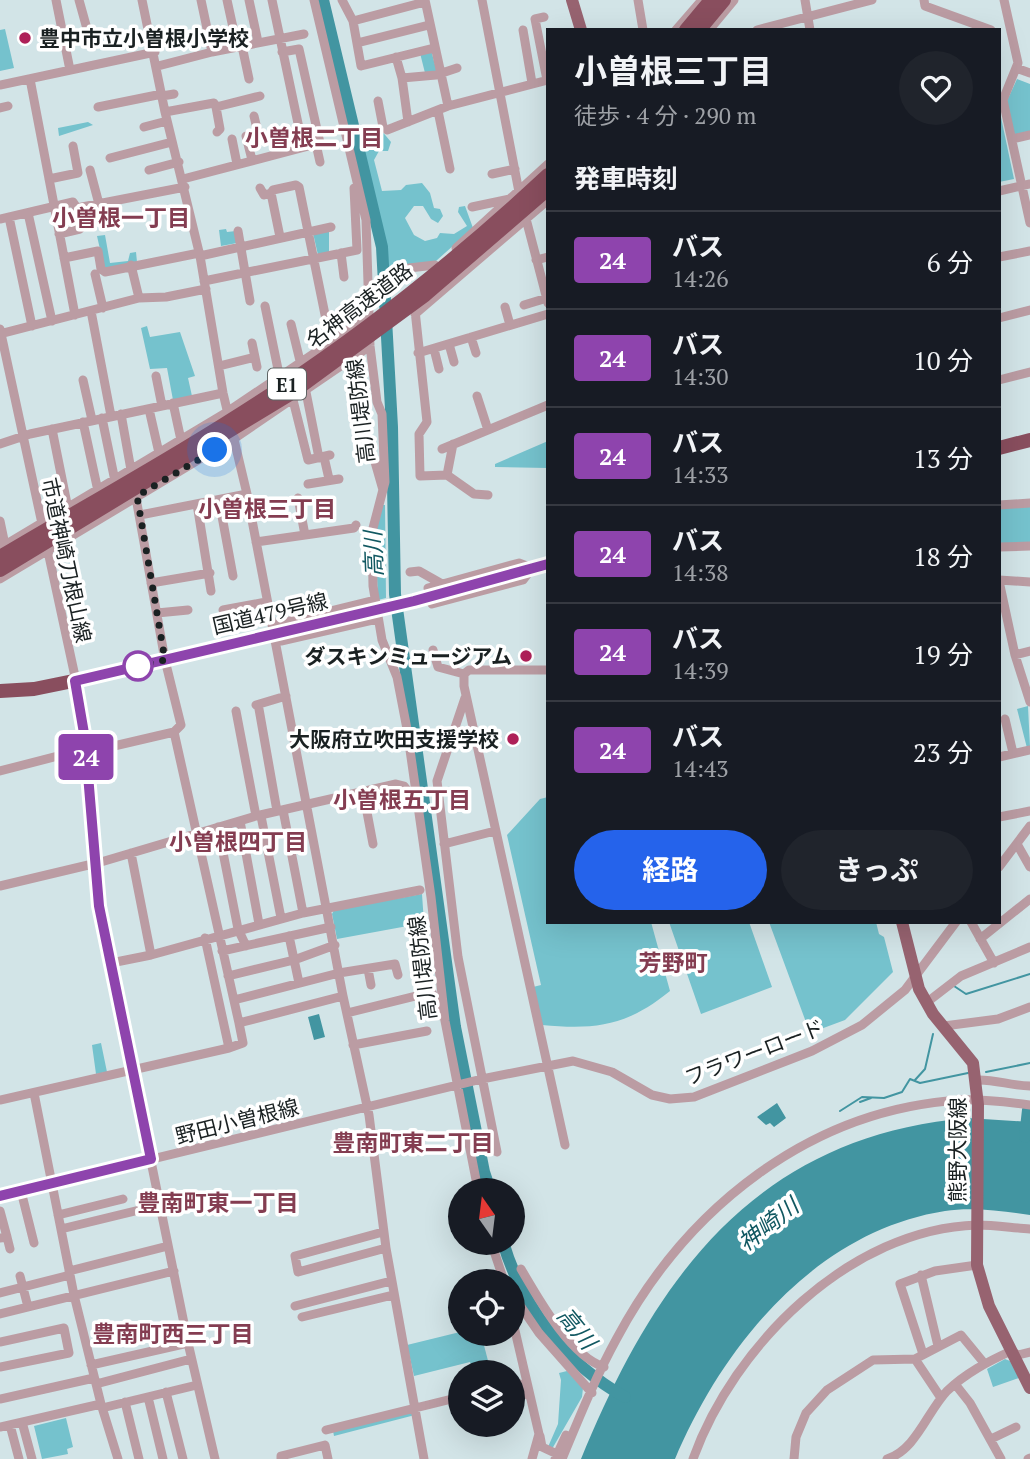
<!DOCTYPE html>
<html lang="ja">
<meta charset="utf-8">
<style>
body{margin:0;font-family:"PT Serif","Noto Sans JP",serif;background:#20242c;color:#f1f3f6;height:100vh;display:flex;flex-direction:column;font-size:26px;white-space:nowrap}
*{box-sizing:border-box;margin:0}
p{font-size:23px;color:#9ea1a6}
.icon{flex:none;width:38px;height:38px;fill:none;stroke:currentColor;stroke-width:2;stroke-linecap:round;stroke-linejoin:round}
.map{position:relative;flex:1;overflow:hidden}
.drawer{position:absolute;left:546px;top:28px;width:455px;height:896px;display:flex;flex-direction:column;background:#171b24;border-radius:0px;box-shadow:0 7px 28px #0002}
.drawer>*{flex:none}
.badge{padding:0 14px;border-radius:5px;font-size:24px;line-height:46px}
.needle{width:46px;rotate:346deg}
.fabs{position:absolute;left:448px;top:1178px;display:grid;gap:14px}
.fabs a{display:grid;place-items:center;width:77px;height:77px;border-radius:50%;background:#171b24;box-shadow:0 7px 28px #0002;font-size:35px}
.you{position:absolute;width:35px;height:35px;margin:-18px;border:5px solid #fff;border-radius:50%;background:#1a73e8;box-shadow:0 0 0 10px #1a73e833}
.map>.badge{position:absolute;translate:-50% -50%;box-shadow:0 0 0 4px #fff}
h2{padding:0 28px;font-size:26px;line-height:63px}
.round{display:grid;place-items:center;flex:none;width:74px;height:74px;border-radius:37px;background:#20242c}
.overview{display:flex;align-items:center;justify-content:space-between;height:119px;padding:0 28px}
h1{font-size:33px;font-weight:700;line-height:52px}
.action{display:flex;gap:14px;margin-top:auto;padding:14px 28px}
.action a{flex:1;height:80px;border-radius:42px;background:#2563eb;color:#fff;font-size:28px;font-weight:700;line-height:80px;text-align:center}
.action a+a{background:#20242c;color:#f1f3f6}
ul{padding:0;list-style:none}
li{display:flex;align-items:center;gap:21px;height:98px;padding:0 28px;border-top:2px solid #363941}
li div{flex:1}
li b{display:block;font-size:26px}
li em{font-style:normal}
li .badge{min-width:77px;font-weight:700;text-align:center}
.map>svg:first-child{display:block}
</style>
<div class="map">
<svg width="1030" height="1459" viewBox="0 0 1030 1459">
<rect width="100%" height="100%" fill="#d2e4e7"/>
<!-- green -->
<path fill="#75c2cd" d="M5,29L14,68L0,71V30Z
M431,50L437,72L425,73L420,53Z
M1017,79L1030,84V132L1017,135L1013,133L1006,103Z
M999,108L1014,179L999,182Z
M88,122L93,125L59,136L58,128Z
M374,128L381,130L391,142L388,151H379L374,160L382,191L401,190L406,185L422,183L430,193L434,208L440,209L443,216L438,223L431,219L423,206H414L405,218L414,235L425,241L437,238L440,233L454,234L467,226L458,212L459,207L465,206L473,228L436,261L394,271L387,268L383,232L362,150L366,141L361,136L366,130Z
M226,229L227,232L236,231L237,243L221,246L219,230Z
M329,230V253L318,255L313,233Z
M105,235L110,263L128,261L130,253L136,252L137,262L107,270L104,267L97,236Z
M147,326L150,337L180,332L195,376L188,378L192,396L173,400L167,368L150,369L141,328Z
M548,441V468L495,467V464Z
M381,505H385L386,598L378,600L375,530Z
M1030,506V543L999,545V508Z
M1028,706L1030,747L1027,748L1017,709Z
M548,797V922H651L670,991C627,1026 596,1030 542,1025L533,987L541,985L507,835L540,799Z
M422,894L424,923L337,939L332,914L334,910Z
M669,922H749L772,987L701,1014Z
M769,922H876L879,934L884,937L893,972L845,1020L810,1033Z
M101,1043L107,1072L96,1074L92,1045Z
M460,1332L481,1334L491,1372H474L470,1362L414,1376L407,1345Z
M1005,1359L1010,1361L1019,1378L993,1387L987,1369Z
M567,1371L583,1388L582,1397L552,1449L548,1447L558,1424L561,1380L559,1373Z
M412,1410L415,1415L334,1436L333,1431Z
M66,1418L73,1447L67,1449L68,1454L42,1459L34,1426Z"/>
<!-- water -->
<path fill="#4295a1" d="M319,1014L325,1037L314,1040L308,1017Z
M777,1103L786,1118L774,1127L770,1123L766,1125L757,1117Z
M967,1118L1030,1122V1215C1003,1211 972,1207 945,1211C816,1231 723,1345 675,1459H581C656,1276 756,1137 967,1118Z"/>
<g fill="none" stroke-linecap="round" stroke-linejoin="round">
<!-- stream -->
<path stroke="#4295a1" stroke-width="2" d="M954,986L966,994L1030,974
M986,1072L1030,1063
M915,1080L925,1069L933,1034
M860,1102L871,1098
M840,1111L862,1097L884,1098L902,1092L910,1079L920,1083L968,1073"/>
<!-- river -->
<path stroke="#4295a1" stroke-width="12" d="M323,0L382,247L392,427L395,594L455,1027L484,1172L490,1190
M1025,1137L1028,1110
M503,1242C522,1307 567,1365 625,1397"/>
<!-- minor -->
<path stroke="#bb9ca3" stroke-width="9" d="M56,0L70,70
M79,0L89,36
M142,0L165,112L200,256L223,393L247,494L343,996L369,1115L386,1248L424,1459
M201,0L212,52
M227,0L237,46
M249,0L258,42
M272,0L303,147
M314,0L366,220L370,346L377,402L382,414L385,482L372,532L373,586L382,640L397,677L407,729L431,897L445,1021L478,1190
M342,0L353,21L361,66L434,48
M425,0L448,106
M482,0L519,192L548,303
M638,0L643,30
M805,0L810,30
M924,0L925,6L991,30
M1004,0L1018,63L1003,100L1030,223
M544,17L535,19L547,80
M353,21L425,2
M523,30L532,83
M676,30L702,0
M709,30L734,0
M757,30L872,0
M357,43L429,25
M242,46L249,79
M396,57L402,78L408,122
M158,66L212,52L304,34
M1016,68L1030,73
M402,78L436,75L457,68
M30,79L75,315
M0,85L155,52
M162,96L174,94
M378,101L383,127L387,130L448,106L548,80
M98,107L162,94
M216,107L220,129L217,132
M0,108L8,106
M438,111L450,169
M165,112L214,103L216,107L260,96
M144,127L167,121
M232,139L237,164
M1012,139L1030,135
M316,144L320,162
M110,158L172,142
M252,160L246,136L258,133L254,116
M90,170L99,204
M149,170L179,162
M492,174L515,169
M49,179L78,173L73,146
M183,179L320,143L299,49L282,52
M260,188L264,195L271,193
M999,191L1030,184
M472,207L510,199
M28,213L52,321
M9,217L32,326
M0,219L73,202L77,208L185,187
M238,231L250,301
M59,234L80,229
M280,237L271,193L273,190L296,185L299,187L331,344
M456,248L548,164
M341,253L344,277
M200,256L331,227
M999,257L1030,251
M64,258L98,251L101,269L105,272L199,253
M536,260L548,257
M131,265L139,298
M409,268L435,265
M95,274L103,308
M204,281L357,250L354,188
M414,301L427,422L419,434L420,476L447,475
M524,305L547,298
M265,306L280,379
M505,307L510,325
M91,311L111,416
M415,314L548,200
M999,318L1030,310
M291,324L301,365
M0,329L79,695L99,906L188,1343L215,1459
M0,334L139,298L166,297L206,289
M471,337L476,353
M252,343L257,367
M449,344L454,362
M434,349L439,369
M418,353L548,314
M351,360L356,400
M219,366L255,357
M156,376L162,406
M83,380L92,420
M999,380L1030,372
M306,392L319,458
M477,396L488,430
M293,400L308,460L330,455
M173,403L181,440
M149,409L159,453
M121,414L165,660L181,725L174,732L239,1023
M102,418L115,481
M83,422L98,491
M52,429L68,509
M0,444L30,434L223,393
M453,444L447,475L474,494L488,495
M442,449L548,405
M324,457L329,479
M375,462L383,490
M308,484L339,479
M298,498L305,535
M219,500L233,576
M197,504L211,591
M999,505L1030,503
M140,515L247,494
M0,521L5,545
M256,542L354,528L356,525
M999,547L1030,546
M0,548L227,412L368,317
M519,563L532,568L523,580L432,604L428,588Z
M410,572L419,571L442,584
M0,579L235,438L370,346
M999,580L1030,582
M999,581L1015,655L1030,702
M151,583L210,573
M375,600L277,624L272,634L281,641L377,619
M223,610L266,602
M157,613L188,610
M433,650L438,667L464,674
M1015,655L1030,651
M548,670H469L464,674V686L565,1145
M465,698L437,781L458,957L497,1152
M256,705L286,696
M259,709L277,811
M236,711L256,816
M1005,719L1013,753
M999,757L1030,750
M0,771L77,751L114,746L174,732
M363,791L373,844
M283,810L303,913
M261,816L281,918
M999,817L1030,811
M240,821L259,924
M218,827L238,929L246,946
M444,844L495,831
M1017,844L1030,867
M131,853L151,955
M999,867L1030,826
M0,886L101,862L256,816L396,784L404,786L415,800
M971,922L994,963
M289,936L299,983
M205,938L229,1048
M980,939L1030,899
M222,951L331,927
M111,963L151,955L303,913L420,890
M368,969L371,985
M228,976L294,960L335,945
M234,1000L339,973L395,964L398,975
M926,1003L961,976L1030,947
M347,1013L432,992L441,1016
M944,1026L998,1019L1030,1007
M353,1045L427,1031
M976,1080C995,1079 1011,1086 1030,1086
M34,1093L74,1295L101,1404L118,1459
M0,1100L229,1048L243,1043L239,1023L343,996
M21,1191L34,1243
M0,1196L482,1079L573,1061L612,1072L652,1095L670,1099L694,1097L812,1051L862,1025L905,990L956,922
M0,1211L7,1237L0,1238
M58,1215L123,1199
M61,1229L160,1205
M383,1232L295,1256L298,1272L386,1248
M7,1237L10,1249
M491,1242L504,1281
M521,1269C538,1298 570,1356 604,1367
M69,1271L168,1246
M921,1275L938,1346
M20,1276L28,1307
M0,1293L70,1275
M513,1295L539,1333L592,1393
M295,1306L391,1281
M0,1314L174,1271
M302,1317L393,1295
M513,1322L539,1434L532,1459
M0,1342L64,1328L69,1353L0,1367
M923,1354L900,1284L935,1271L977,1265
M915,1359L941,1398
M91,1365L188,1343
M96,1384L191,1359
M513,1384L518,1383L529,1396
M955,1384L970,1403L1001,1459
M166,1392L183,1459
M148,1397L163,1459
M0,1399L94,1378
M125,1402L139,1459
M102,1408L197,1385
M22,1422L32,1459
M10,1425L19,1459
M0,1427L101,1404
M326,1430L460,1397
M540,1436L542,1447L557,1454
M991,1439L1016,1427
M281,1459V1456L325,1445L328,1459
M555,1459L566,1435
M562,1459C579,1418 596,1376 617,1338C687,1207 811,1109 961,1100C984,1099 1007,1102 1030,1105
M693,1459C734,1345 850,1229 977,1225C995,1225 1013,1228 1030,1229
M794,1459L796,1437L806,1413L827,1390L873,1360L915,1359L961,1335L984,1363
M887,1459C916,1450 927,1412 947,1391C966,1373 987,1362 1011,1351L1018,1355L1030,1352
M1028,1459L1030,1458"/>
<!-- major -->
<path stroke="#976370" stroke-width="12" d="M572,0L581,30
M902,922L919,989L933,1014L973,1063L978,1105L977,1265L989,1306L1030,1388"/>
<!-- highway -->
<path stroke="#894e5e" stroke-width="14" d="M686,30L711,0
M699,30L724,0
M999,448L1030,440
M0,557C94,501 191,448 282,387C377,324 465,252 548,175
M0,570L290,394L425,295L548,189
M0,691L34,689L88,678L414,601L548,564"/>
</g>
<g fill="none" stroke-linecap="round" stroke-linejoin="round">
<defs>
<path id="line" d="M0,1196L151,1159L99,906L85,739L75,681L414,601L548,564"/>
</defs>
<!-- line casing -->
<use href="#line" stroke="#fff" stroke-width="16"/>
<!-- line -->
<use href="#line" stroke="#8e44ad" stroke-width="10"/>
<!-- walk -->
<path stroke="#1a2122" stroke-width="7" stroke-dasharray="0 12.6" d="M138,666L165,660L137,496L215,450"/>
</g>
<!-- markers -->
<g fill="#ae2058" stroke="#fff" stroke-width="2.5">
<circle cx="25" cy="38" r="7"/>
<circle cx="526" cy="656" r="7"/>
<circle cx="513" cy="739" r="7"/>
</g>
<circle fill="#fff" stroke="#8e44ad" stroke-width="3.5" cx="138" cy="666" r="14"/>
<g text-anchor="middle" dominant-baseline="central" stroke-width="7" stroke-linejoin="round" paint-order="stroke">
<!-- shield labels -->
<rect fill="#fff" stroke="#5f6464" stroke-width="2" x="268" y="368.5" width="38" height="31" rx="5"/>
<g font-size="19" font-weight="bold" fill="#1a2122">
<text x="287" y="384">E1</text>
</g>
<!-- poi labels -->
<g font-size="21" font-weight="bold" fill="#1a2122" stroke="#fff" text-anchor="end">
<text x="39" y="38" text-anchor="start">豊中市立小曽根小学校</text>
<text x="512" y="656">ダスキンミュージアム</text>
<text x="499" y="739">大阪府立吹田支援学校</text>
</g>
<!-- street labels -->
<g font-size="21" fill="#1a2122" stroke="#fff">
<text transform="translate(359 305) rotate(-37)">名神高速道路</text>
<text transform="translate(360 411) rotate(-97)">高川堤防線</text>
<text transform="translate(67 560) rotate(78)">市道神崎刀根山線</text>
<text transform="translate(270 613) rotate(-13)">国道479号線</text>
<text transform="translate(422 968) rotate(-97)">高川堤防線</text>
<text transform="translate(754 1052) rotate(-21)">フラワーロード</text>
<text transform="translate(237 1121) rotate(-14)">野田小曽根線</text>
<text transform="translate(957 1150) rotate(-90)">熊野大阪線</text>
</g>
<!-- neighbourhood labels -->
<g font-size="23" font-weight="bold" fill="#843d51" stroke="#fff">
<text x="314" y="137">小曽根二丁目</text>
<text x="121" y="217">小曽根一丁目</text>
<text x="267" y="508">小曽根三丁目</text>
<text x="402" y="799">小曽根五丁目</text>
<text x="238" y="841">小曽根四丁目</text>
<text x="673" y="962">芳野町</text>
<text x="413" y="1142">豊南町東二丁目</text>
<text x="218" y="1202">豊南町東一丁目</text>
<text x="173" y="1333">豊南町西三丁目</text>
</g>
<!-- water labels -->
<g font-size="23" font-style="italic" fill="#115861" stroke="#fff">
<text transform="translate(373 554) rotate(-92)">高川</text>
<text transform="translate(768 1224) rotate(-38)">神崎川</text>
<text transform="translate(577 1328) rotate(51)">高川</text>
</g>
</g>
</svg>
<div class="fabs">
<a><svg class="needle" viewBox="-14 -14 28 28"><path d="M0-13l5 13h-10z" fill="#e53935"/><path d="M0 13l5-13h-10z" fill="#9ea1a6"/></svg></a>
<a><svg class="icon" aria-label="locate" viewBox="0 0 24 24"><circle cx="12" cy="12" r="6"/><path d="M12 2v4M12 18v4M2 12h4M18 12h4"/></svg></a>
<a><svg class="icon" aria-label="layers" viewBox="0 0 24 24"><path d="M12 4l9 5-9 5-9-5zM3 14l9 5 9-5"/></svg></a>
</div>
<div class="you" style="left:215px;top:450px"></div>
<b class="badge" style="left:86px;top:757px;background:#8e44ad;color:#fff">24</b>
<section class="drawer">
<div class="overview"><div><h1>小曽根三丁目</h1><p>徒歩 · 4 分 · 290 m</p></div><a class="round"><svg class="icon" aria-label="heart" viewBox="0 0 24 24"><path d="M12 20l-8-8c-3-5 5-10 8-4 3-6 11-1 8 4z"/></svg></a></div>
<h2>発車時刻</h2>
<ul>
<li><span class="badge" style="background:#8e44ad;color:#fff">24</span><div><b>バス</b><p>14:26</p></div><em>6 分</em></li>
<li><span class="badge" style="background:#8e44ad;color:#fff">24</span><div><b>バス</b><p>14:30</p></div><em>10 分</em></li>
<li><span class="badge" style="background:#8e44ad;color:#fff">24</span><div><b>バス</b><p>14:33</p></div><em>13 分</em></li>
<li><span class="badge" style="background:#8e44ad;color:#fff">24</span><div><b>バス</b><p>14:38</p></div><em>18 分</em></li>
<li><span class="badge" style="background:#8e44ad;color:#fff">24</span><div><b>バス</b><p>14:39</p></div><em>19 分</em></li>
<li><span class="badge" style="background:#8e44ad;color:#fff">24</span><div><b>バス</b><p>14:43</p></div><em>23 分</em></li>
</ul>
<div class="action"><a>経路</a><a>きっぷ</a></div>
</section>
</div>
